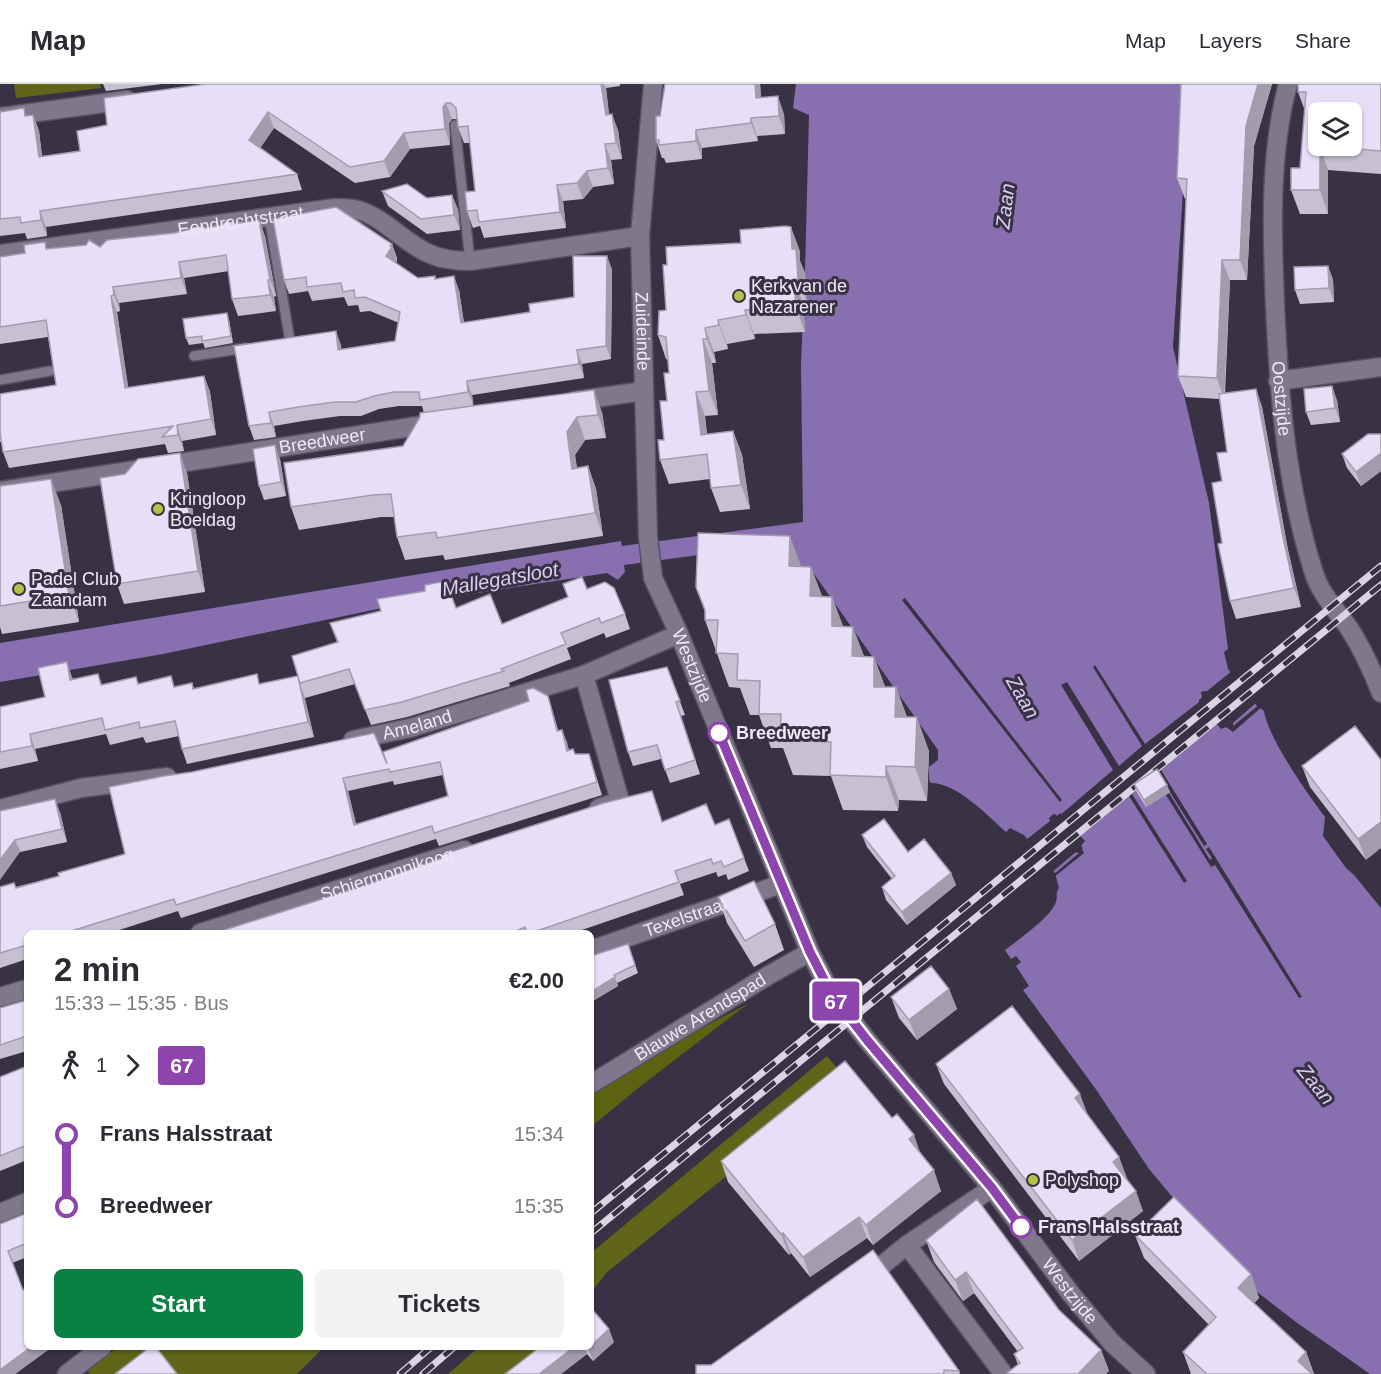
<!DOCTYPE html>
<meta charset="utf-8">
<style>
body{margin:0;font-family:Helvetica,sans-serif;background:#f2f2f3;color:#2b2b33;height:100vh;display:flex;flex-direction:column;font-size:22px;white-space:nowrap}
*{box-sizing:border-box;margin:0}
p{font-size:20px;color:#7c7c81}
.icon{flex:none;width:33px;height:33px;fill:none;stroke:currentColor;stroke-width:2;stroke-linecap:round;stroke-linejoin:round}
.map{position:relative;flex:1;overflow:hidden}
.panel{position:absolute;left:24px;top:846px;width:570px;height:420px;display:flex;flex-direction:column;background:#fff;border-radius:9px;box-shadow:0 2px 4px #0004}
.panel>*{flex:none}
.badge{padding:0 12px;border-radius:4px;font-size:21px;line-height:39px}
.tools{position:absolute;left:1308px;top:18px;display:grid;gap:12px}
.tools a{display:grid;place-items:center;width:54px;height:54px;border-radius:9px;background:#fff;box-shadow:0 2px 4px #0004;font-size:30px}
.map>.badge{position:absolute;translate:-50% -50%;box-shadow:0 0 0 3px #fff}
.legs{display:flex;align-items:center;gap:9px;height:66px;padding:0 30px;font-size:20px}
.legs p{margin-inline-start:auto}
.headline{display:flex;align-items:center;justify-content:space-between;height:102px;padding:0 30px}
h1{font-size:33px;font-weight:800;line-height:45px}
.button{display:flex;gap:12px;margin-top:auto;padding:12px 30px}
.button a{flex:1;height:69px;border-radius:9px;background:#0b8043;color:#fff;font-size:24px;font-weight:800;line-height:69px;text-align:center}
.button a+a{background:#f2f2f3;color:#2b2b33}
ul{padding:0 30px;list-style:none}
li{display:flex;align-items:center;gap:21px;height:72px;font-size:22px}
li i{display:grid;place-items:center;width:9px;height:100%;margin:0 8px;background:currentColor}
li i::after{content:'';width:15px;height:15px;margin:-8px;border:4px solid;border-radius:50%;background:#fff}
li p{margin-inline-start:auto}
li:first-child i{background:linear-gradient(#0000 50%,currentColor 0)}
li:last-child i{background:linear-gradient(currentColor 50%,#0000 0)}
header{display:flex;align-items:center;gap:36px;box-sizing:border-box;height:84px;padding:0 30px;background:#fff;border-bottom:2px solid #e1e1e2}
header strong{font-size:28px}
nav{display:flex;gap:33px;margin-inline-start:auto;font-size:21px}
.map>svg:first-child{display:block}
</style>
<header>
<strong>Map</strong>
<nav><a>Map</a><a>Layers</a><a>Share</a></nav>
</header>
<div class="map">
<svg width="1381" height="1290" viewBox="0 0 1381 1290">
<rect width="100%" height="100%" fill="#393245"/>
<!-- green -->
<path fill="#606519" d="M14,0H100L101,4L16,14Z
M827,972L844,992L729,1090L606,1189L591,1209V1169Z
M118,1263H324L297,1290H90L87,1286Z
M479,1263H542L510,1290H448Z"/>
<!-- forest -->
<path fill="#5d6210" d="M749,919L642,1001L591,1043V1009L687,952Z"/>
<!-- water -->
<path fill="#886fb0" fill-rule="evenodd" d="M796,0H1201L1185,76L1173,263L1209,419L1228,565L1224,568L1228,585L1257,622L1264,627C1268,654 1307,709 1325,733L1323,752L1346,784L1354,791L1381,824V1290H1370L1296,1238L1252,1204L1230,1182L1149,1085L1095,1004L1023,906L1029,902L1016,882L1021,878L1016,872L1011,875L1005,866C1019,855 1050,834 1056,818C1058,812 1055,809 1059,804L1055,789L1024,751L1010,744L1006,748C987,731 957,699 931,699L929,696V683L938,676V666L812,487L798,485L766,462L624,481L625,488L618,496L607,489L387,523L163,570L0,598V559L621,457L622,462L803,438L801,280L805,188L809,31L793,24ZM1206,607L1233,640V642L1229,645L1226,643L1221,645L1199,619V616L1202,613L1201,608ZM1060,729L1085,757L1081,762L1083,764L1078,769L1050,736L1055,730L1057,732Z"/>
<!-- pier -->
<path fill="#393245" d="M905,514L1062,716L1060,718L902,516Z
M1095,581L1145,660L1203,615L1201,608L1207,607L1232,587V585L1259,619L1257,618L1233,639V642L1260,620L1263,622L1233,648L1224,641L1230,642L1204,609L1205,614L1202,617L1219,638L1161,686L1207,760L1204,762L1158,689L1132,710L1187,797L1184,799L1129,712L1078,754L1060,733L1057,735L1053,734L1079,766V759L1084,769L1053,794V791L1079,769L1076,768L1051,789L1024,756H1026L1050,737L1049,734L1052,731L1055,730L1058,733L1113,686L1061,601L1067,598L1119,682L1142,662L1093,583Z
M1169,709L1210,776L1212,774L1206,765L1209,763L1302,913L1299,914L1215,781L1211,783L1166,711Z"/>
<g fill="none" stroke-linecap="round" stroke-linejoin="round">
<defs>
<path id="lane" d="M455,41L470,177
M269,133L290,257
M194,272L245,264
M0,296L50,287"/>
<g id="street">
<path id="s1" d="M1288,0C1269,70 1272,149 1275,221C1279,310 1286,401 1313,486C1319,508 1336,526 1349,544C1362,564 1372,586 1381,609"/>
<path d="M0,33L127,16"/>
<path id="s2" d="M0,170L335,124C341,124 348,124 354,125C383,131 403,159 430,170C443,176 456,177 470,177L640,152"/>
<path d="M1278,297L1381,283"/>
<path d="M574,317L644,307"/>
<path id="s3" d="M0,407L437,339"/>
<path d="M584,591L620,717L599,724"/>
<path id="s4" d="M353,656L410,644L584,591L679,550"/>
<path d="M0,725L81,704L167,693"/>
<path id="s5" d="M200,849L464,766"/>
<path id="s6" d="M591,866L781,800"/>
<path d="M0,913L27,905"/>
<path id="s7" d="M591,1000L769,891L810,868"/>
<path d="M0,1129L27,1118"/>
<path d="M907,1161L1002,1288"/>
<path d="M864,1193L870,1191L907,1161L992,1104"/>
<path d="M67,1290L102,1263"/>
</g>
<g id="secondary">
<path id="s8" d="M653,0L640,152L648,453L653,494L679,550L810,868L832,911L867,956L992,1104L1071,1210L1112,1259L1146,1290"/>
</g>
</defs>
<!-- lane casing -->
<use href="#lane" stroke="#565060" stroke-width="12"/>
<!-- street casing -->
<use href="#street" stroke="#565060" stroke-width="21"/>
<!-- secondary casing -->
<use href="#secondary" stroke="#565060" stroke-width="21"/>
<!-- lane -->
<use href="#lane" stroke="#7f778c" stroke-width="9"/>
<!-- street -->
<use href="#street" stroke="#7f778c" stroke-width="18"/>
<!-- secondary -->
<use href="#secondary" stroke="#7f778c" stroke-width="18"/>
<defs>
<path id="rail" d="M591,1129L1381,482
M591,1149L1381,501
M400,1290L431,1263
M423,1290L454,1263"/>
</defs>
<!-- rail casing -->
<use href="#rail" stroke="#d9d5e2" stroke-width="7"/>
<!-- rail -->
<use href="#rail" stroke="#393245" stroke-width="4.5" stroke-dasharray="14" stroke-linecap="butt"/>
</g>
<!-- wall -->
<path fill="#c7c0d4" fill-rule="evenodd" d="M103,0H162L106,7Z
M206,0H620V2L606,4L609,31L618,46L622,75L611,76L614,100L593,103L583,115L563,117L566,144L484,154L480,142L473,144L467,127L475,107L470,59H464L458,43L457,35H452L449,39L450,61L410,65L390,93L355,99L274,44L260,64L297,90L302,106L46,143L47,152L27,155L25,149L0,152V28L26,32L33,31L39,47L42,72L80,67L107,41Z
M760,0L761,14L784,30L785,50L757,52L758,57L702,64V75L666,79L664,74H662L656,56L660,32Z
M1181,0H1272L1254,62L1247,196H1230L1225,310L1256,305L1262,323L1288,466L1301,523L1236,535L1230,517L1222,459V397L1227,368L1219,315L1186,313L1178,292L1186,115H1185L1177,94Z
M1381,0V90L1328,86V130H1300L1291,106L1300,84L1305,27L1298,8Z
M382,107L427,114L452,111L458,126L460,146L427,150L388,122Z
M259,136L265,152L276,212L274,213L276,227L238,232L232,215L229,187L184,194L187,210L119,219L120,227L117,228L128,304L204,292L210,308L216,351L182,357L184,367L168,369L165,360L9,384L3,368L1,358H0V310L56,301L48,253L0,260V173L47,165L100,163L174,149Z
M392,160L397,174V177L396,179L418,194L436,195L459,206L464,239L530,228L574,213L607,172L612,186L611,275L582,280L584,294L472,311L473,322L602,328L606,354L585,356L575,371L577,384L588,382L596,405L603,452L445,476L443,471L405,476L397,453L394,433H381L299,446L291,423L403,362L424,329L422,322H399L379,325L361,332H340L303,337L274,342L276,353L254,356L249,342L341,261V265L395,257L399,239L370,227L360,228L358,221L348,222L344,213L312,217L308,207L289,210L284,196Z
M800,167V177L805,189L807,219H803L805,248L754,250L755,255L727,260L728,265L714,268L716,279H712L718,331L705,332L707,350L733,347L742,371L750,425L720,428L711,404L710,395L669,400L660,376L664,356L669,289L668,276L666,275L658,251L666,226Z
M1328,182L1333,196L1334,218L1300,220L1295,206Z
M229,236L233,259L205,264L203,259L189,261L186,254Z
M1337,316L1340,338L1311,341L1306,328Z
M1381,350V387L1361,402L1347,384L1342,370Z
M280,375L286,412L264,416L259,402Z
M187,389L205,508L124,520L117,500Z
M0,402L61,421L79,538L2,550L0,543Z
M801,482L811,483L822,513H832L843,543L864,573H874L885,603H896L907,633L929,667L927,717L899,716L898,727L843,726L831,692L793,691L783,664H771L759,631H750L740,604L729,603L705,536V528L696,503Z
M587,505L625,530L630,545L606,554L604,549L567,564L571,575L509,599L510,602L407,633L371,641L355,600L305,614L304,611L314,653L187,680L182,665L179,652L146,659L143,653L110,661L106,650L35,665L38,677L0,685V623L45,613L72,593L73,596L98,590L102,601L139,599L175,603L192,599L194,604L260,600L298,592L337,558L330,539L381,527L377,515L456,524L502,540Z
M667,583L685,631L681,632L700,690L670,699L661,675L633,682L628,668Z
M548,612L558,646H562L569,666L575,670H589L602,711L439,762L436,755L181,834L178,827L110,849H27V875L0,884V803H16L59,792L125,770L109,703L387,680ZM443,691L448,712L356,740L348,707L393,697L394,701Z
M1355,642L1366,776L1310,703L1302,682Z
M1134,700L1170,708L1146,723L1136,707Z
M657,720L662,738L715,741L744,774L749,787L728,796L726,790L718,793L716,788L680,800L684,811L573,849H215Z
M0,727L60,728L67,758L20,768Z
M862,751L951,789L956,801L907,841L886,816L882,803L892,795L867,763Z
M718,813L775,840L784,866L754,883L727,839Z
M628,860L638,889L617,899L618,902L591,918V872Z
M949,905L957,925L917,956L899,934L891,913Z
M27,916V967L0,975V924Z
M936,980L1088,1031L1119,1073L1126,1094L1143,1127L1079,1177L944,1000Z
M27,982V1076L0,1087V993Z
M920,1069L941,1107L873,1161L867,1154L810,1193L791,1169L789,1171L728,1098L721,1077Z
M27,1129V1173L12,1179L27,1263H52L15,1290L0,1140Z
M1135,1151L1251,1190L1259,1214L1254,1219L1306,1268L1314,1290H1191L1183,1268L1209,1241L1144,1174Z
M926,1156L1059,1226L1101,1266L1109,1287L1018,1281L1014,1270L1018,1268L974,1209L963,1217L934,1178Z
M873,1166L959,1287L960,1290H696L711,1281Z
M614,1258L593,1277L587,1270L561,1290H505L540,1263H591Z"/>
<!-- shaded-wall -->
<path fill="#a29cad" d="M601,0H604L606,4L611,47L606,31Z
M755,0H760L762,32L756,14Z
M1258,0H1272L1254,62L1247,196L1240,176L1246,42Z
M778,12L784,30L785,50L779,32Z
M446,19L452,35L449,39L450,61L445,45L443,23Z
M268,28L274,44L255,72L249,56Z
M612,30L618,46L622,75L616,59Z
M33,31L39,47L44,89L39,73Z
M751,34L757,52L758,57L751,39Z
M696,46L702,64V75L696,57Z
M404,49L410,65L390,93L384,77Z
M605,60L611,76L614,100L608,84Z
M1320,62L1328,86V130L1320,106Z
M587,87L593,103L583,115L577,99Z
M557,101L563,117L566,144L560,128Z
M452,111L458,126L460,146L454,131Z
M40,127L46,143L47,152L41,136Z
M259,136L265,152L276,212L270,196Z
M791,143L800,167V177L805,189L807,219L798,195L792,165Z
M392,160L397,177L391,186L386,172Z
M607,172L612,186L611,275L606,262Z
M1222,176L1230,196L1224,315L1217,294Z
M179,178L184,194L187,210L181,194Z
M1328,182L1333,196L1334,218L1329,204Z
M454,192L459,206L466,253L461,239Z
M794,195L803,219L805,248L796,224Z
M268,196L274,213L276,227L270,211Z
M113,203L119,219L120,227L114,211Z
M111,212L117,228L131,321L125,304Z
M745,226L754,250L755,255L746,231Z
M227,229L229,236L233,259L231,252Z
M718,236L727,260L728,265L719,241Z
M705,244L714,268L716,279L707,255Z
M336,247L341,261L343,280L338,266Z
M703,255L712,279L718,331L709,307Z
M577,266L582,280L584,294L579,280Z
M204,292L210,308L216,351L211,335Z
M467,297L472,311L474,322L468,308Z
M1332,302L1337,316L1340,338L1335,324Z
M1256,305L1262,323L1288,466L1301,523L1294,504L1282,448Z
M594,306L602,328L606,354L598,331Z
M696,308L705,332L709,375L701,351Z
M269,328L274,342L276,353L271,339Z
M577,333L585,356L575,371L580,407L572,385L567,348Z
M177,341L182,357L184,367L178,351Z
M733,347L742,371L750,425L741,401Z
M275,361L280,375L286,412L281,398Z
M180,369L187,389L205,508L198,487Z
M1381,369V387L1361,402L1356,388Z
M588,382L596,405L603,452L595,429Z
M51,395L61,421L79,538L69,511Z
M790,452L803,487L789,482Z
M811,483L824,517L810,512Z
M832,513L845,547L832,542Z
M853,543L866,577L852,572Z
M874,573L887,608L874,603Z
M67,578L72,593L76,611L70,596Z
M300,599L304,611L314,653L308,638Z
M896,603L908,637L895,633Z
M548,612L552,625L562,659L557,647Z
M917,633L929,667L927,717L915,683Z
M562,646L567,658L572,680L567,667Z
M30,650L35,665L38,677L32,662Z
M886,682L899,716L898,727L886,693Z
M343,694L348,707L359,753L354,741Z
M1167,701L1170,708L1146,723L1144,716Z
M55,715L60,728L67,758L62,745Z
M1381,738V764L1366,776L1358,755Z
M15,756L20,768L0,796V776Z
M951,789L956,801L907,841L902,828Z
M615,893L618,902L591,918V908Z
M949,905L957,925L917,956L909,936Z
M1080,1010L1088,1031L1082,1035L1075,1014Z
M914,1051L921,1071L909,1055Z
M1119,1073L1127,1094L1121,1098L1113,1078Z
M934,1086L941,1107L873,1161L866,1141Z
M1136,1107L1143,1127L1079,1177L1072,1156Z
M859,1133L867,1154L810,1193L803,1173Z
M783,1149L791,1169L789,1171L781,1150Z
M966,1188L974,1209L963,1217L955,1196Z
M1251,1190L1259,1214L1246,1227L1238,1204Z
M609,1245L614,1258L593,1277L588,1264L591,1263V1262Z
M31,1263H52L15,1290H0V1286Z
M574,1263H584L587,1270L561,1290H539Z
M1101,1266L1109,1287L1106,1290H1078Z
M1306,1268L1314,1290H1302L1298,1277Z"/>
<!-- building -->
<path fill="#e7dff7" stroke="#a29cad" stroke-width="1.5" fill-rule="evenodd" d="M206,0H601L606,31L612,30L616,59L605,60L608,84L587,87L577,99L557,101L560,128L479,138L477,126L467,127L465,108L475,107L468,42L458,43L456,24L451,19H446L443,23L445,45L404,49L384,77L350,83L268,28L249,56L297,90L40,127L41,136L21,139L20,133L0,135V28L24,24L25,32L33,31L39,73L80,67L77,47L107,41L104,14Z
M665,0H755L756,14L778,12L779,32L751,34V39L696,46V57L659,61V56H656V32H660Z
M1181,0H1258L1246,42L1240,176H1222L1217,294L1178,292L1187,95L1177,94Z
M1298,0H1381V67L1320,62V106H1291V84H1300L1306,8H1298ZM1318,28H1352V62H1318Z
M407,100L427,114L452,111L454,131L421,135L382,107Z
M336,123L392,160L390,162L392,163L386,172L418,194L435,192V195L454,192L461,239L530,228L529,220L574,213L573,172H607L606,262L577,266L579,280L467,297L468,308L420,316L419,308H394L374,312L356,318H335L298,323L269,328L271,339L249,342L234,262L336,247L338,266L395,257L400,228L365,213L355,214L354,206L343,208L341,199L307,203L306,193L284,196L273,135Z
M227,136L232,140L259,136L270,196H268L270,211L232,215L226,171L179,178L181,194L113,203L114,211L111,212L125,304L204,292L211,335L177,341L178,351L162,353L173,342L3,368L0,348V310L56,301L46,236L0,243V173L25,169L24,161L45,158L46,165L86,161L89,156L100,163L107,156L174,149L203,142L205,144L222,141Z
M786,142L791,143L792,165H796L798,195H794L796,224L745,226L746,231L718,236L719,241L705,244L707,255H703L709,307L696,308L701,351L733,347L741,401L711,404L707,370L660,376L658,356H664L660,317H667L664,289H669L666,253L658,251L659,227L666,226L663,181H667L666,163L741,159L740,146Z
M1328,182L1329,204L1295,206L1294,183Z
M227,229L231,252L202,257V252L186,254L183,235Z
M1332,302L1335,324L1306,328L1304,305Z
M1256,305L1282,448L1294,504L1230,517L1218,460L1222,459L1212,399L1222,397L1217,369L1227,368L1219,310Z
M594,306L598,331L577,333L567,348L572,385L588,382L595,429L437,454L436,448L397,453L391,410L373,411L291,423L284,379L403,362L420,333V329Z
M1368,350H1381V369L1356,388L1342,370Z
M275,361L281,398L259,402L253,365Z
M180,369L198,487L117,500L100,394L125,390L138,375Z
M51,395L69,511L0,522V402Z
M698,449L790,452L789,482L811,483L810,512L832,513V542L853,543L852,572L874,573V603H896L895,633H917L915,683L886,682V693L830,691L831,658L780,656L781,630H759L760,597L737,596L738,570L716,569L718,536H705V526L696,503Z
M582,493L587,505L605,498L614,504L625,530L601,539L599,534L561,549L566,560L501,585L504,587L402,618L365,626L349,585L300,599L298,593L308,638L182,665L175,637L140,644L139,638L105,646L102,634L30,650L32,662L0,668V623L45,613L38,584L67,578L70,596L98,590L101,601L136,593L138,600L171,592L174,603L192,599L193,605L257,590L259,600L298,592L292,572L338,558L330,539L381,527L377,515L425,507V501L446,497L456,524L490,510L502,540L568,513L563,500Z
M667,583L680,617L676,618L695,676L665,686L657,661L628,668L609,596Z
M533,604L548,612L557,647L562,646L567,667L573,665L575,670H589L597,698L434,749L432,742L176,821L174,815L65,849H27V861L0,869V803L14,799L16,804L59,792L58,789L125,770L109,703L164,692L192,688L374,649L387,680L383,668L529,617L526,606ZM440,678L448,712L354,741L343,694L389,685L390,688Z
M1355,642L1381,676V738L1358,755L1302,682Z
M1157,685L1167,701L1144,716L1134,700Z
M652,707L662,738L706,720L715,741L729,735L744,774L724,783L721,777L713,780L711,775L675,787L679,798L531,849H527L525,843L512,849H215L363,802L442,774L441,771L604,719Z
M55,715L62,745L15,756L0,776V727Z
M884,735L908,768L924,755L951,789L902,828L882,803L895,792L862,751Z
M754,797L775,840L745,857L718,813Z
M628,860L635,881L614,891L615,893L591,908V872Z
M931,882L949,905L909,936L891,913Z
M27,916V952L0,961V924Z
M1012,922L1080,1010L1075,1014L1119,1073L1113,1078L1136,1107L1072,1156L936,980Z
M845,977L892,1034L897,1030L914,1051L909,1055L934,1086L866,1141L859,1133L803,1173L783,1149L781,1150L721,1077Z
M27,982V1061L0,1072V993Z
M1174,1113L1251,1190L1238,1204L1306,1268L1298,1277L1312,1290H1207L1183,1268L1216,1233L1135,1151Z
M977,1115L1059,1226L1101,1266L1078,1290H1008L1007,1289L1020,1279L1014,1270L1023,1264L966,1188L955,1196L926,1156Z
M27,1129V1159L8,1167L23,1206L27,1203V1263H31L0,1286V1140Z
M873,1166L959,1287L944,1286V1290H696V1281H711Z
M591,1224L609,1245L591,1262Z
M150,1263H156L177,1290H115Z
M540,1263H574L539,1290H505Z"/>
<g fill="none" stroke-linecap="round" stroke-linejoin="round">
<defs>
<path id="line-1" d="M719,649L810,868L832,911L867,956L992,1104L1021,1143"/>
</defs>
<!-- line-1 casing -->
<use href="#line-1" stroke="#fff" stroke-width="14"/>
<!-- line-1 -->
<use href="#line-1" stroke="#8e44ad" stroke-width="9"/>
</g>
<!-- markers -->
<g fill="#b8c147" stroke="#393245" stroke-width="2">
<circle cx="739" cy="212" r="6"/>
<circle cx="158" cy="425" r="6"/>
<circle cx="19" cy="505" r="6"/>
<circle cx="1033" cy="1096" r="6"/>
</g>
<g fill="#fff" stroke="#8e44ad" stroke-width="3">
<circle cx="719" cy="649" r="10"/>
<circle cx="1021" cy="1143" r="10"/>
</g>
<g text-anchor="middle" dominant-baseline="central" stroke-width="6" stroke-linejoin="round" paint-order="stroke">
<!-- street labels -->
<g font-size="18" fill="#eeeaf6" stroke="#393245">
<text stroke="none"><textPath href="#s2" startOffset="243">Eendrachtstraat</textPath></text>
<text stroke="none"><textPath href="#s8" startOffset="248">Zuideinde</textPath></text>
<text stroke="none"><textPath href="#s1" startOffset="316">Oostzijde</textPath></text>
<text stroke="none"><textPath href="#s3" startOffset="326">Breedweer</textPath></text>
<text stroke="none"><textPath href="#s8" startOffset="591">Westzijde</textPath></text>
<text stroke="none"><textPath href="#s4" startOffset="66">Ameland</textPath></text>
<text stroke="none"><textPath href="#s5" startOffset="196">Schiermonnikoog</textPath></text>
<text stroke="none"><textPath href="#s6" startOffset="100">Texelstraat</textPath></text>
<text stroke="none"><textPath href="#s7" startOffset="128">Blauwe Arendspad</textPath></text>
<text stroke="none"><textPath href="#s8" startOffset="1329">Westzijde</textPath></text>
</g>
<!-- poi labels -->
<g font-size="18" fill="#eeeaf6" stroke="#393245" text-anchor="start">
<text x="751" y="202">Kerk van de<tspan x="751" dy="21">Nazarener</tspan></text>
<text x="170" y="415">Kringloop<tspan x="170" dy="21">Boeldag</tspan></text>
<text x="31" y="495">Padel Club<tspan x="31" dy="21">Zaandam</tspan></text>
<text x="1045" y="1096">Polyshop</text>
</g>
<!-- stop labels -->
<g font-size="18" font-weight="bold" fill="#eeeaf6" stroke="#393245" text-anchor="start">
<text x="736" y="649">Breedweer</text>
<text x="1038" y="1143">Frans Halsstraat</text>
</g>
<!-- water labels -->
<g font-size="20" font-style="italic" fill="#dacdf1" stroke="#393245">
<text transform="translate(1005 122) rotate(-83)">Zaan</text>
<text transform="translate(500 495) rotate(-10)">Mallegatsloot</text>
<text transform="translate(1023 613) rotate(60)">Zaan</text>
<text transform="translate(1316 1000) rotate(51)">Zaan</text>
</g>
</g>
</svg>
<div class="tools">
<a><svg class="icon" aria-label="layers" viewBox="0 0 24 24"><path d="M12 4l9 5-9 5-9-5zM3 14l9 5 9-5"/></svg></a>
</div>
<b class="badge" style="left:836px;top:917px;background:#8e44ad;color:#fff">67</b>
<section class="panel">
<div class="headline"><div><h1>2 min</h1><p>15:33 – 15:35 · Bus</p></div><b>€2.00</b></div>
<div class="legs"><svg class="icon" aria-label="walk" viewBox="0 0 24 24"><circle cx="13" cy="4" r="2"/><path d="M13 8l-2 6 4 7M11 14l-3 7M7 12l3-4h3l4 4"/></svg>1<svg class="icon" aria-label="forward" viewBox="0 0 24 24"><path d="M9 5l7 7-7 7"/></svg><b class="badge" style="background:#8e44ad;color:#fff">67</b></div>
<ul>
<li><i style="color:#8e44ad"></i><b>Frans Halsstraat</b><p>15:34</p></li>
<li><i style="color:#8e44ad"></i><b>Breedweer</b><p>15:35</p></li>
</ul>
<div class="button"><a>Start</a><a>Tickets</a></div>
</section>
</div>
